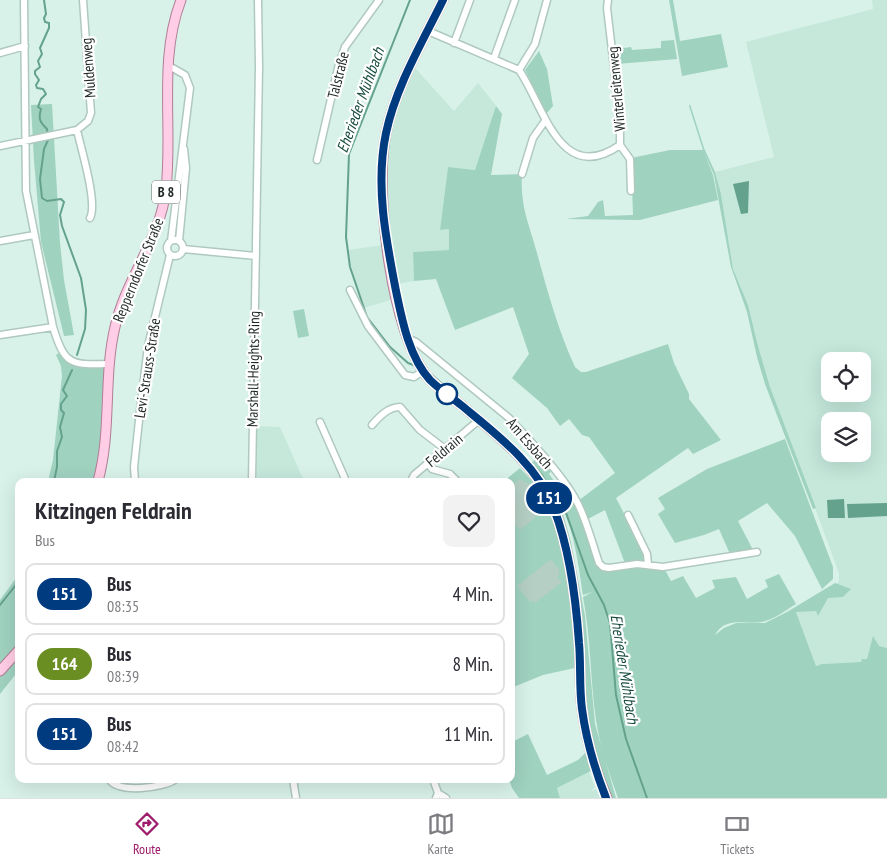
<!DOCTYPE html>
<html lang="de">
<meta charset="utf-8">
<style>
body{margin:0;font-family:"PT Sans Narrow",sans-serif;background:#f2f2f3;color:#2b2b33;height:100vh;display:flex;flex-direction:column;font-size:19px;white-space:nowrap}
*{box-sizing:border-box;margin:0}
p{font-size:16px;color:#7c7c81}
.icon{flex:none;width:28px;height:28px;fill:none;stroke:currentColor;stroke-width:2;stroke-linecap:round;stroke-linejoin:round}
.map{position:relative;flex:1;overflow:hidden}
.sheet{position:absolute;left:15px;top:478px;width:500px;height:305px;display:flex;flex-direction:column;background:#fff;border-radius:10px;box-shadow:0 5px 20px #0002}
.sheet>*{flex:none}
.badge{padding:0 10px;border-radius:16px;font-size:18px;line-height:32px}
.tools{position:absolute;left:821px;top:352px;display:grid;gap:10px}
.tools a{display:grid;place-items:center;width:50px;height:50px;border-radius:10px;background:#fff;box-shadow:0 5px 20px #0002;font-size:25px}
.map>.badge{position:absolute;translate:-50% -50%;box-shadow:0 0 0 2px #fff}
.round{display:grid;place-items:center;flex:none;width:52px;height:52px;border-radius:10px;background:#f2f2f3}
.headline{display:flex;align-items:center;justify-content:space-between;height:85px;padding:0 20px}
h1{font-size:24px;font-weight:600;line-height:38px}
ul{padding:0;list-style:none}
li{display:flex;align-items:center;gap:15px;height:62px;margin:0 10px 8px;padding:0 10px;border:2px solid #e1e1e2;border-radius:10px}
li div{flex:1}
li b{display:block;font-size:19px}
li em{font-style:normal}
li .badge{min-width:55px;font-weight:700;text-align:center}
.dock{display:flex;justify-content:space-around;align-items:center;height:70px;border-top:1px solid #e1e1e2;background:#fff;font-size:14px;color:#7c7c81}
.dock a{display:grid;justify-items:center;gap:2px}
.dock .active{color:#9f1b6b}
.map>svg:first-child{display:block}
</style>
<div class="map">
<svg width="887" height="798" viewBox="0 0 887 798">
<rect width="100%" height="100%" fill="#d8f2e9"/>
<!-- built -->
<path fill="#c5e8db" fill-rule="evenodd" d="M872,0H887V648L879,646L873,637L867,659L862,662L822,664L816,666L796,612L836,586L839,580V573L770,387L758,346L748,305L733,269L721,194L715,172L774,157L746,42L873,9ZM830,361H862V394H830ZM830,421H862V454H830Z
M415,68L454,111L478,83L497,107L475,170L448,167L440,230L449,229V250L413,252L414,281L392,285L393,299L364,308L354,280L348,250L390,244L384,177L389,134L398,104L411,72Z
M257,426L280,427L304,481H257Z
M589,772L595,787L591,791L597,789L601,798H560L557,788Z"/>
<!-- green -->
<path fill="#a0d2c0" d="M669,0H673L680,41L721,34L728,67L682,76Z
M674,40L677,59L617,64L616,49L631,47L632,50L661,48V41Z
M539,51L547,69L553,106L546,114L525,70Z
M52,104L60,243L64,280L74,335L64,336L41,242L34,161L31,105Z
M690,104L704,148L715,172L721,194L733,269L748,305L758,346L770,387L816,508L813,509L765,384L757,357L747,312L731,267L714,175L704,152L713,175L718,200L640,220L566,219L588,216L598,202L603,200L605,216L633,215L631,158L670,150H703L689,106Z
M496,106L502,114L491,175L522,174C520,207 529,223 537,253C548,293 558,330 575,367L581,372H586L668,344L674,363L689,394V399L721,440L693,454L688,448L616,498L645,554L647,566L664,568L671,581L683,576L696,598L715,588L712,580L736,577L747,599L768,587L765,580L779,574L796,604C786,610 776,618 765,621C749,627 727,614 715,635L724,628L736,623H765L787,612L835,583L851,589L843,597L828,598L818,616L816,611L796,612L816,666L822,664L861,662L862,659H867L873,636L879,646L887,648V798H618C609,773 600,747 596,720C590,679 591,638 583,597L592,592L583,595C580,577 572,506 554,503L530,464L540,455L552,470L549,474L563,493L568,490L574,500L599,566H626L605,510L586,520L578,501L615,473L589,437L582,435L569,419L560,426L547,408L512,378L529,354L513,307L455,330L436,279L414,281L413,252L449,250V229L440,230L448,167L475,170Z
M304,309L309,336L298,338L293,311Z
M60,352L63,357L104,366L107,368L103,436L95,481H48L53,460L62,376L61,366L56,355Z
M785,439L833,567V579L822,589L795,536L767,503L738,521L753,550L730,554L719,529L704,535L675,543L658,514L665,509L658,498L707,469Z
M520,468L534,483L551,514L553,513L570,583L579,667L543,675L511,688V481H504Z
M557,506L562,510L571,542L585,616L595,724L616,798H608L586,725L580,635Z
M19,574V645L0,667V600Z
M19,653V670L0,694V674Z
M528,734L547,775L578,760L589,749L595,769L557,788L560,798H519L512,788L509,779H511V736L514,741Z"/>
<!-- water -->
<path fill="#64a28d" d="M749,181L748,213L741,214L733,184Z
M844,499L845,518H828L827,500Z
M887,503V516L848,518L847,504Z"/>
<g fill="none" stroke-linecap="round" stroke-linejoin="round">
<!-- stream -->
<path stroke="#64a28d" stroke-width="2" d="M44,0L46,14L44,18L45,22L49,23V28L40,48L42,54L38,61L40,67L35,71V74L39,80L36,85L37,88L43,89L46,94L41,99L38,107L41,109C38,119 40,122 47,129L48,140L44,149L40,179L42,198L47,201L61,199L64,202L60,215L62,226L81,278L86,310L85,329L77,355
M410,0L349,154L346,237L350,267L367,317L390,347L408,363L416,366
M431,374L450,391
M532,464L542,475L555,498L564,507L588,575L604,605L610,623L616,695L626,739L647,798
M54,481L57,467V451L62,437L60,427L64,413L61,410V404L67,396L63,390L72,370
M0,605L19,581"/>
</g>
<!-- building -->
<path fill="#b5cfc5" d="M520,479L528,484L530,483L538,493L535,496L545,509L520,530L511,519V486Z
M551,559L560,571L558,572L560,575L557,577L562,582L535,603L533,600L530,602L517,586Z"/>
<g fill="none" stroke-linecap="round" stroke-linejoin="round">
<defs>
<path id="minor" d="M24,0L26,191L53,327C65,366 71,365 110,364
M83,0L91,113L88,121L77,130C81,149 98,203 90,218
M428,31L519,70C544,106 560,187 620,145V118L607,8L608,0
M454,43L470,0
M0,53L25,46
M494,58L515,0
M169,66L185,75L190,88L171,241
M519,70L535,44L547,0
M620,145L630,159L631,191
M0,146L77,130
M317,160L339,64L345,47L379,0
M522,174L533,138L545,121
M167 248a8 8 0 1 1 16 0a8 8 0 1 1-16 0Z
M0,241L34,235
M179,241L186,168L184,149
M183,249L256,256
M350,290L368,326L405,375L414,377L423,371
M0,335L53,327
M409,339L416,342L509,418C530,440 564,476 577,502C587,521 592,543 599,563L603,567L609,568L637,564L663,567L757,552
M320,422L346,481
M372,425C379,417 388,407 400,407L420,430L445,449
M428,463L432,469L450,474L457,481
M135,481L134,467L140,411L148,346L170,255
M252,481L259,67L258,0
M411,481L414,475L479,420
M628,515L647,554L648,565
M109,779C118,794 164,788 176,779
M293,779L296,798
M433,779L438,793L436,798
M438,793L446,798"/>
<path id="major" d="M443,0C422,43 396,86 386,133C374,189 391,338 430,380C439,389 451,397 461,405C496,434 537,465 554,509C570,550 576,599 579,643C581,665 579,687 582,709C586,739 595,770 607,798
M98,481C112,431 103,377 115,327C126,278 161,238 166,189C173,127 158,59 181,0
M0,671L19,650"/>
</defs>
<!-- minor casing -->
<use href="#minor" stroke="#b0c9bf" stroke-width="9"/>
<!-- major casing -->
<use href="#major" stroke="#b17e96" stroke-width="11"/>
<!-- minor -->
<use href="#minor" stroke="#fff" stroke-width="6"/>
<!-- major -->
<use href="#major" stroke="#ffcde5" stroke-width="9"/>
</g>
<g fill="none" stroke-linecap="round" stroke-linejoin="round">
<defs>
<path id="line" d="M443,0C422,43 396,86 386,133C375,185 386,240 396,291C402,320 409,357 430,380C439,389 451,397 461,405C496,434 538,465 554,509C570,550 576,599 579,643C581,665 579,687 582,709C586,739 595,770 606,798"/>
</defs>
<!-- line casing -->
<use href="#line" stroke="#fff" stroke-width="11"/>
<!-- line -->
<use href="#line" stroke="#003b80" stroke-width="8"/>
</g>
<!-- markers -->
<circle fill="#fff" stroke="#003b80" stroke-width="2.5" cx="447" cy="394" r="10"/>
<g text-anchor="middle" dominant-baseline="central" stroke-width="4.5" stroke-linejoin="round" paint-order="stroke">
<!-- shield labels -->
<rect fill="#fff" stroke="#626866" stroke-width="1" x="152" y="180.5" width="28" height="23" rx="4"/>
<g font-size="14" font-weight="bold" fill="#1f2825">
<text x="166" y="192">B 8</text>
</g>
<!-- street labels -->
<g font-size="15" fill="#1f2825" stroke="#fff">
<text transform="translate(88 68) rotate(-94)">Muldenweg</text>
<text transform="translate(338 75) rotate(-76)">Talstraße</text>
<text transform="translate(616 89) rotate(-95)">Winterleitenweg</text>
<text transform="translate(138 270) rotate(-68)">Repperndorfer Straße</text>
<text transform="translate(147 368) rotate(-81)">Levi-Strauss-Straße</text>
<text transform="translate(253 369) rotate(-89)">Marshall-Heights-Ring</text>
<text transform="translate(530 443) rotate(49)">Am Essbach</text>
<text transform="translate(444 450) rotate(-40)">Feldrain</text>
</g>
<!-- water labels -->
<g font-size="16" font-style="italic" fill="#184c3e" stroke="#fff">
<text transform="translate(360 100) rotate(-70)">Eherieder Mühlbach</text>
<text transform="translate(625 669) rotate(81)">Eherieder Mühlbach</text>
</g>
</g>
</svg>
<div class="tools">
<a><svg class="icon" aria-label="locate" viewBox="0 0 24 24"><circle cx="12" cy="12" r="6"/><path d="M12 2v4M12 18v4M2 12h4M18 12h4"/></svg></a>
<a><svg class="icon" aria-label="layers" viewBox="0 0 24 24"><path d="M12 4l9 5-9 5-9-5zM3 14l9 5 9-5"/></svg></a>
</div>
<b class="badge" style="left:549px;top:498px;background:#003b80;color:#fff">151</b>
<section class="sheet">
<div class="headline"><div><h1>Kitzingen Feldrain</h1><p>Bus</p></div><a class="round"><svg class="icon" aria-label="heart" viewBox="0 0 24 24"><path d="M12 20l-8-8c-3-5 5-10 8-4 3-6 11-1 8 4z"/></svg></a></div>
<ul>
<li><span class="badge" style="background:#003b80;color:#fff">151</span><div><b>Bus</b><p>08:35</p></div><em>4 Min.</em></li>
<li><span class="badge" style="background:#6b8e23;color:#fff">164</span><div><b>Bus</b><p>08:39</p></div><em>8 Min.</em></li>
<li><span class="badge" style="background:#003b80;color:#fff">151</span><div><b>Bus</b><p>08:42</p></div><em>11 Min.</em></li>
</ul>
</section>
</div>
<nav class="dock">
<a class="active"><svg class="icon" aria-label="directions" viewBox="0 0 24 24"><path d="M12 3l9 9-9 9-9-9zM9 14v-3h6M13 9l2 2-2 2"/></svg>Route</a>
<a><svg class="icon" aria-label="map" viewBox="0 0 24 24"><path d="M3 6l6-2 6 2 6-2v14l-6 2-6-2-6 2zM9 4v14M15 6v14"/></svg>Karte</a>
<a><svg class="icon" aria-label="tickets" viewBox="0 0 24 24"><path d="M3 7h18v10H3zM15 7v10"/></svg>Tickets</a>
</nav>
